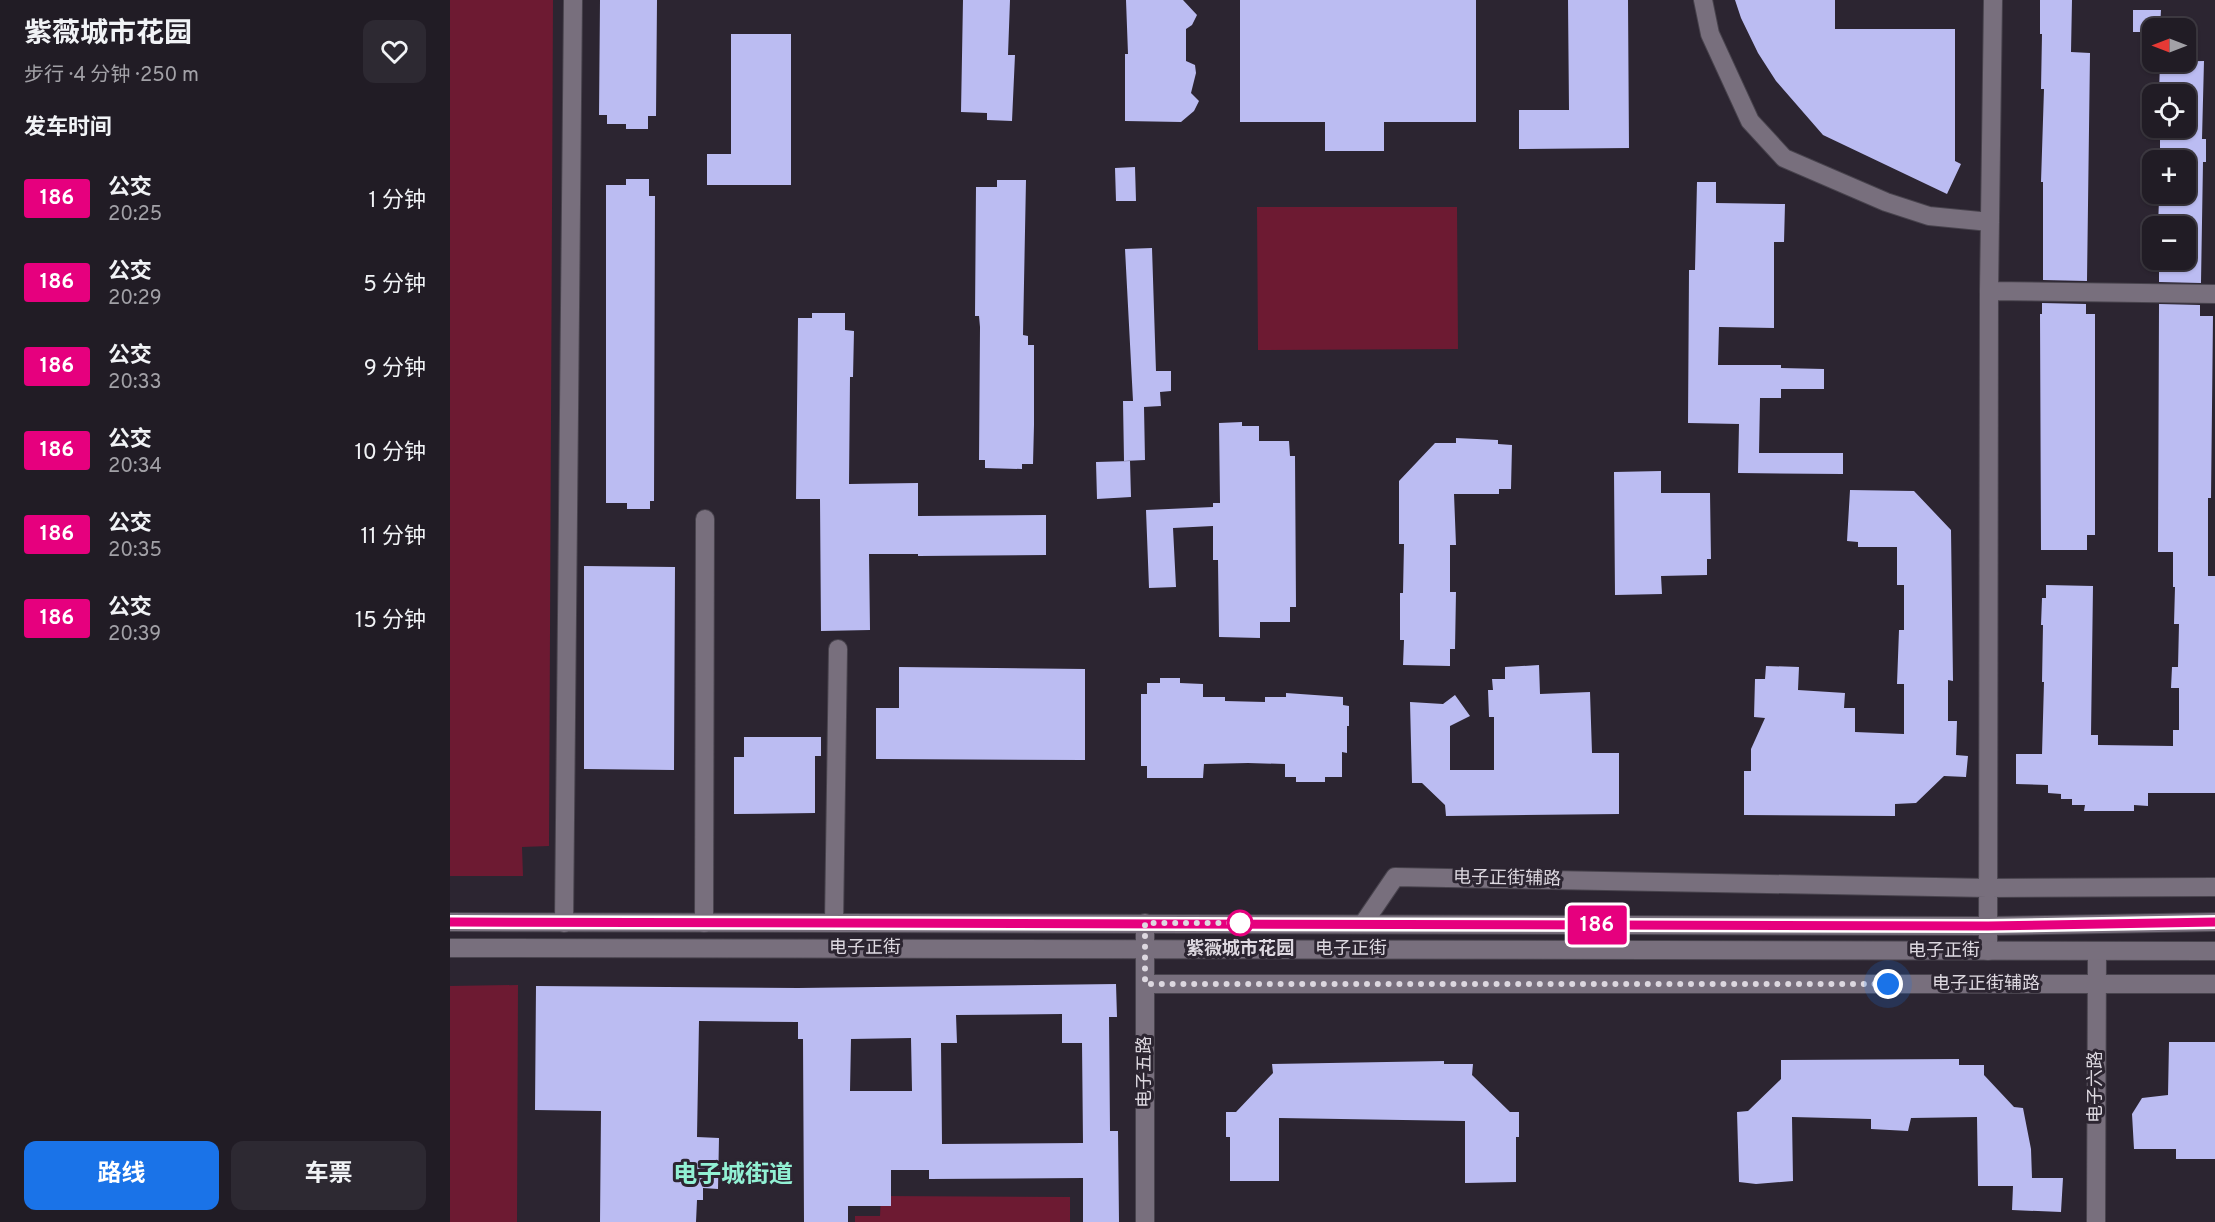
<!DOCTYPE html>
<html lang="zh">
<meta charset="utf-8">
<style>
body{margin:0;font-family:Overpass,"Noto Sans SC",sans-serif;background:#2d2932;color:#f1f3f6;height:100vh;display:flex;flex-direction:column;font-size:22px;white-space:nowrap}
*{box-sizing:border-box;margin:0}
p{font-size:20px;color:#a2a1a7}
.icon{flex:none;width:33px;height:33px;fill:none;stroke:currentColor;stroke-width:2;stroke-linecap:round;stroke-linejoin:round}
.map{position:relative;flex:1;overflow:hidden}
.details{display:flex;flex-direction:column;background:#211c25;width:450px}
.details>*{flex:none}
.badge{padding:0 12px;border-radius:4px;font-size:21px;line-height:39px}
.needle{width:39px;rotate:270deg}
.controls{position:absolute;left:1692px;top:18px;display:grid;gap:12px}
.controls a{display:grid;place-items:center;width:54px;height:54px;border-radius:12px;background:#211c25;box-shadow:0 2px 4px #0004,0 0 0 2px #3e3a42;font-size:30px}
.you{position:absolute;width:30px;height:30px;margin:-15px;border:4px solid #fff;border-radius:50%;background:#1a73e8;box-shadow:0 0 0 9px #1a73e833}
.map>.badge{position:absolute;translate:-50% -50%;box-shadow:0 0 0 3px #fff}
h2{padding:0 24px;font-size:22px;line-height:54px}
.round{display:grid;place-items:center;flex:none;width:63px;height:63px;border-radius:12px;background:#2d2932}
.summary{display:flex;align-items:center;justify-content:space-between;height:102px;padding:0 24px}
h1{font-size:28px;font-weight:700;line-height:45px}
.button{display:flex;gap:12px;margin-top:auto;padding:12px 24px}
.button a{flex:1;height:69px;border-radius:12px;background:#1a73e8;color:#fff;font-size:24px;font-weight:700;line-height:69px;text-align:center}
.button a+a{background:#2d2932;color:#f1f3f6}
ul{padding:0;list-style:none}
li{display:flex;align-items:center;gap:18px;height:84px;padding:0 24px}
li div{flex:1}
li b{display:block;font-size:22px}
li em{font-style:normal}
li .badge{min-width:66px;font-weight:700;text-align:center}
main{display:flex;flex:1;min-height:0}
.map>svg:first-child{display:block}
</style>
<main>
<section class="details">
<div class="summary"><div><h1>紫薇城市花园</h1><p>步行 · 4 分钟 · 250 m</p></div><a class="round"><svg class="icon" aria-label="heart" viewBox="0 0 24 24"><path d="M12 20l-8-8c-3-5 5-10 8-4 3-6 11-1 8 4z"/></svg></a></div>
<h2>发车时间</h2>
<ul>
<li><span class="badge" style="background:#e6007e;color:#fff">186</span><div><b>公交</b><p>20:25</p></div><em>1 分钟</em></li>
<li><span class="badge" style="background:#e6007e;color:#fff">186</span><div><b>公交</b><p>20:29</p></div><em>5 分钟</em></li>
<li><span class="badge" style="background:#e6007e;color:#fff">186</span><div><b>公交</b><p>20:33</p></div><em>9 分钟</em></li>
<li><span class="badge" style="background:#e6007e;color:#fff">186</span><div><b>公交</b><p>20:34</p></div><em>10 分钟</em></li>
<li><span class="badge" style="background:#e6007e;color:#fff">186</span><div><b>公交</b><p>20:35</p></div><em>11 分钟</em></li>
<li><span class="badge" style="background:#e6007e;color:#fff">186</span><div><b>公交</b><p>20:39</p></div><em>15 分钟</em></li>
</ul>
<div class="button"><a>路线</a><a>车票</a></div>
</section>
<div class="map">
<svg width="1765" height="1222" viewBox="0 0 1765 1222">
<rect width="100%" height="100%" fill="#2c2531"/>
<!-- green -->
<path fill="#6d1a32" d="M0,0H103L99,846L72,847L73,876H0Z
M1007,207L1008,349L808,350L807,207Z
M68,985L67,1222H0V986Z
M431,1196L620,1197V1222H405V1216H430Z"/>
<!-- building -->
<path fill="#bbbcf2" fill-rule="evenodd" d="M150,0H207L206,116H198V129H176V124H157V115H149Z
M513,0H560L558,55H565L562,121L537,120V113L511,112Z
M676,0H733L747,15L742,25L736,29V61L745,65L746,73L741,93L749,101L744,111L731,122L675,121V54H678Z
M790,0H1026V122H934V151H875V122H790Z
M1118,0H1178L1179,148L1069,149V110H1119Z
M1285,0H1385V29H1505V161L1511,164L1497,194L1373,135L1326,81L1308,53L1291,18Z
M1590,0H1622L1621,52L1640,53L1637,281L1593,280V182H1591L1594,89H1591L1592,34H1590Z
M1683,10H1711L1710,28H1702V32H1683Z
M281,34H341V185H257V154H281Z
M1754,61L1752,139H1756V162H1753L1751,283L1709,282V260H1736V226H1708L1709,200H1721V194H1736V160H1710V128H1736V94H1709L1710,62Z
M685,167L686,201H666L665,168Z
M176,179H199V196H205L204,501H200V509H177V503H156V185H176Z
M547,180H576L573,335L578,336V345H584V425L583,464H572V469L535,468V460H529L530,327L529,316H525L526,187H547Z
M1247,182H1266V203L1335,204L1334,242H1324V328L1269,327L1268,365H1331V368L1374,369V389H1331V398H1310L1309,453H1393V474L1288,473L1289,424L1238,423L1239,270H1245Z
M702,248L706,371H721V391L710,392L711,406L694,407L695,460L674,461L673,401H683L675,249Z
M1592,303L1636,304V314H1645V535H1637V550H1591L1590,314H1592Z
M1709,304L1750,305V316H1763L1761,498H1758V576H1765V793H1698V806L1684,805V811H1634L1635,805H1622V799H1611V794L1598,793V785L1566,784V754H1592L1594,682H1592L1593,625H1591L1592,598H1596V585L1643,586L1641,735H1648V745L1723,746V730H1729V688H1721L1722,667H1728L1729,624H1724L1725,587H1723V552H1708Z
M362,313H395V330L404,331L403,377H400L399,484L468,483V516L596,515V555L468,556V554H419L420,630L371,631L370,499H346L348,318H362Z
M792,422V426H809V441H839L840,456H845L846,607H840V622H810V638L769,637L768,560H763V526L723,528L726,587L699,588L696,510L763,507V503H770L769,423Z
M1006,438L1048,440V444L1062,445L1061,489H1049V494H1004L1006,545H1000V592H1006L1005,649H1000V666L953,665L954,640H950V593H953L954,544H949V481L985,443H1006Z
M680,461L681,497L647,499L646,462Z
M1211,471V493H1260L1261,559H1257V575L1211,576L1212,594L1165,595L1164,472Z
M1400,490L1464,491L1501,530L1503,681L1498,680V721H1507L1506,755L1518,756L1516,777L1494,776L1466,803L1445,804V816L1294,815V771H1301V749L1315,718L1304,717L1305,679H1315L1316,666L1349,667L1348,690L1395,693L1394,708H1405V732L1454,734V684H1447L1449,630H1454V585H1447V547H1408V542L1397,541Z
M134,566L225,567L224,770L134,769Z
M1089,665L1090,694L1140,692L1142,753H1169V814L996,816L995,805L972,783H962L960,702L993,704L1005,695L1020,716L1000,726V770H1044V717H1039L1038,690H1043L1042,679H1055V667Z
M449,667L635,669V760L426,759V708H449Z
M710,678H730V683L753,684V697H775V701L815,702V697H836V693L893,697V705L899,706V726H897V753L892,752V777H875V782H846V777H835V764L798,763L754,764L753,778H697V766H691V694H697V683H710Z
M294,737H371V756H365V813L284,814V757H294Z
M666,984L667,1017H659L660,1131H668L669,1222H633V1178L479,1179V1170H441V1206H398V1222H354L353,1039H348V1022L249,1021L247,1137L269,1138L268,1189L253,1188V1200H247L246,1222H150L151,1111L85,1110L86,986L348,988ZM612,1014V1043H632L633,1143L492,1144L491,1043H507L506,1015ZM461,1038L462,1091H400L401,1039Z
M1719,1042H1765V1159H1726V1149H1684L1682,1114L1692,1098L1718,1095Z
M1509,1059V1065H1534V1075L1564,1107L1573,1108L1581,1149L1582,1178H1613L1611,1212L1562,1210L1563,1186H1528L1527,1117L1461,1118L1458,1131L1421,1129V1119L1342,1117L1343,1181L1306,1184L1289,1182L1287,1112L1298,1111L1331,1079V1060Z
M994,1061V1064H1023L1022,1075L1060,1112H1069V1137H1066V1182L1015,1183V1121L829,1118V1181H780V1137H776V1112H786L823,1073L822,1064Z"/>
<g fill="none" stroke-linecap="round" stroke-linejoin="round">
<defs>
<path id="street" d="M1253,0L1260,34L1300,121L1334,158L1436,202L1479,216L1540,222
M1539,291L1765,294
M114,923L123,0
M254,923L255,519
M384,923L388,649
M695,923V1222
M913,924L945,877L1537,888L1765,887
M1538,951L1539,291L1543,0
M695,984H1765
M1646,1222L1647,951"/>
<path id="secondary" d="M0,922L1538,926L1765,922
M0,948L1765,951"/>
</defs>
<!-- street casing -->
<use href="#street" stroke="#48434d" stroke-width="20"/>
<!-- secondary casing -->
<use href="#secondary" stroke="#48434d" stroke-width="20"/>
<!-- street -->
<use href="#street" stroke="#786f7d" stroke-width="18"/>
<!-- secondary -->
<use href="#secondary" stroke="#786f7d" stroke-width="18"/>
</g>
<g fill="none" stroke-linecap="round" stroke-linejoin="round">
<defs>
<path id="line" d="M0,922L1538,926L1765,922"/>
</defs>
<!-- line casing -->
<use href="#line" stroke="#fff" stroke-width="14"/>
<!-- line -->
<use href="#line" stroke="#e6007e" stroke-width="9"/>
<!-- walk -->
<path stroke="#ddd8e0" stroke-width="6" stroke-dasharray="0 10.8" d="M790,923H695V984H1438"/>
</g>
<!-- markers -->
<circle fill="#fff" stroke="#e6007e" stroke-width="3" cx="790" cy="923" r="12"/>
<g text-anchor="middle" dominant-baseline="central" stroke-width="6" stroke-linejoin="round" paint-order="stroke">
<!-- street labels -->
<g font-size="18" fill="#ddd8e0" stroke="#2c2531">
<text transform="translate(1057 879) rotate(1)">电子正街辅路</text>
<text x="415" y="948">电子正街</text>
<text x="901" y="949">电子正街</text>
<text x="1494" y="951">电子正街</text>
<text x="1536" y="984">电子正街辅路</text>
<text transform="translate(695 1072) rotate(-90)">电子五路</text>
<text transform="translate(1646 1087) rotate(-90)">电子六路</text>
</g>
<!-- stop labels -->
<g font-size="18" font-weight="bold" fill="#ddd8e0" stroke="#2c2531">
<text x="790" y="949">紫薇城市花园</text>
</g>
<!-- district labels -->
<g font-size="24" font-weight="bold" fill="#92f1d4" stroke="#2c2531">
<text x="283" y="1176">电子城街道</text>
</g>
</g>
</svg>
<div class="controls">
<a><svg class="needle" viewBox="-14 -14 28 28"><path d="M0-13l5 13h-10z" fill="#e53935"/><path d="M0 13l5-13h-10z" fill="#a2a1a7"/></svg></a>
<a><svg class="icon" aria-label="locate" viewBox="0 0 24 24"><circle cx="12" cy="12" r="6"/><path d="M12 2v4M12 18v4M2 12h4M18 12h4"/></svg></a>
<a>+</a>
<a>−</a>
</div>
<div class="you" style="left:1438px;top:984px"></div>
<b class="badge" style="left:1147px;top:925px;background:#e6007e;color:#fff">186</b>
</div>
</main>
